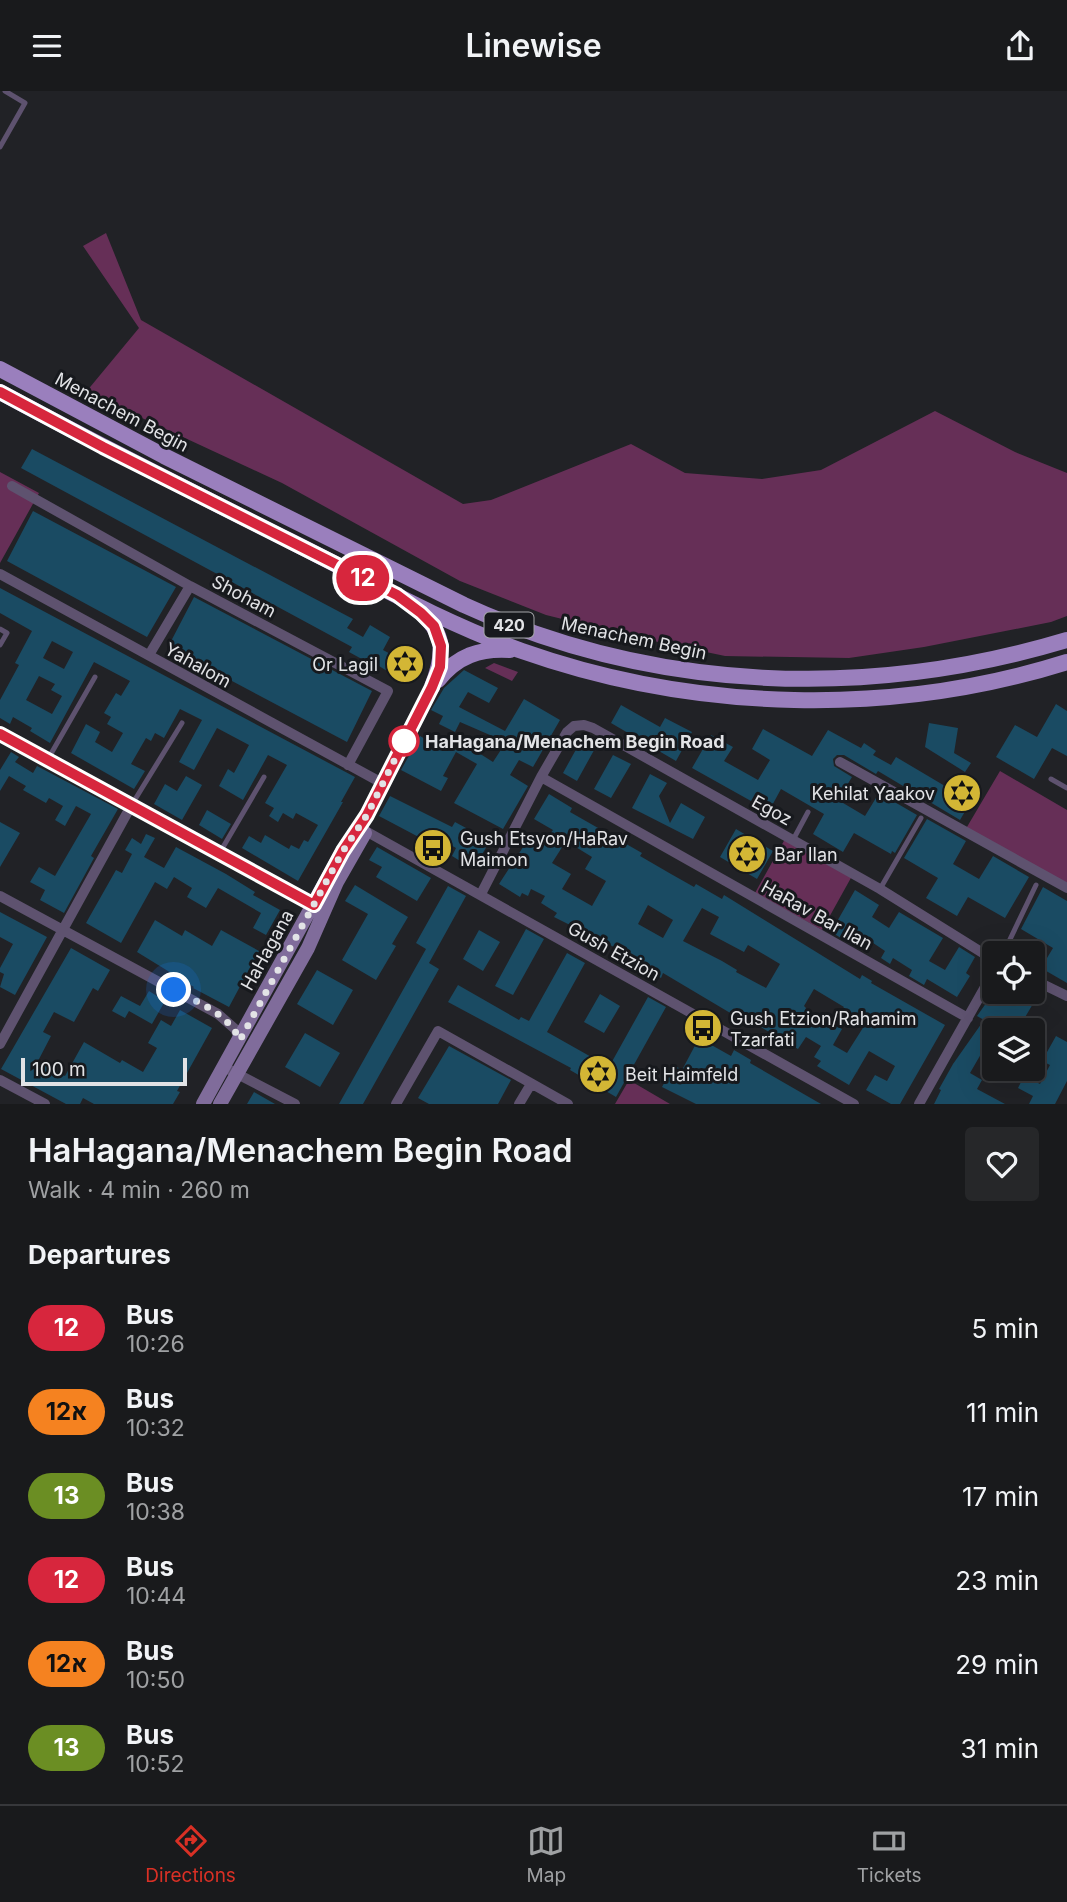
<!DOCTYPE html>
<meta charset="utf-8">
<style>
body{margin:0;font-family:Inter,Heebo,sans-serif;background:#262729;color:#f1f3f6;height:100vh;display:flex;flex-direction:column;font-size:26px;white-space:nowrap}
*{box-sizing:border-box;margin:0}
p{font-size:23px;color:#9fa1a3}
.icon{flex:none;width:38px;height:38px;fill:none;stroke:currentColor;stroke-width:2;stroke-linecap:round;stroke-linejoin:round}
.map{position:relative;height:1013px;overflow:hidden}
.panel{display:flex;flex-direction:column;background:#191a1c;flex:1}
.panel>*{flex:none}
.badge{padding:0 14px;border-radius:23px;font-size:24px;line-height:46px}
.buttons{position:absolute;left:982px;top:850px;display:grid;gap:14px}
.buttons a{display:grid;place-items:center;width:63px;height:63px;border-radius:7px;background:#191a1c;box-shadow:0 7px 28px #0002,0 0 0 2px #37383b;font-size:35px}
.scale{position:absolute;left:21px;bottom:18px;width:166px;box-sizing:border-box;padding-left:7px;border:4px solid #e2e3e6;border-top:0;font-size:19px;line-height:24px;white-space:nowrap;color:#e2e3e6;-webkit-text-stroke:5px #17191d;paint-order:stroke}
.you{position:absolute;width:35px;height:35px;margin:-18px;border:5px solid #fff;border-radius:50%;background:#1a73e8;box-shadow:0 0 0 10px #1a73e833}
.map>.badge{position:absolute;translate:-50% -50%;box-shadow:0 0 0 4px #fff}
h2{padding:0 28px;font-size:26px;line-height:63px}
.round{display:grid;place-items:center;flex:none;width:74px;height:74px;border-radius:7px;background:#262729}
.overview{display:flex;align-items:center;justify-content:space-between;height:119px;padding:0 28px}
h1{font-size:33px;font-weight:600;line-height:52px}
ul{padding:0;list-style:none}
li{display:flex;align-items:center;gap:21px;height:84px;padding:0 28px}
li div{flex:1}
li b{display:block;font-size:26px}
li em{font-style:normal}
li .badge{min-width:77px;font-weight:700;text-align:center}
header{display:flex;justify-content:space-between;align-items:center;height:91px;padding:0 28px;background:#191a1c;font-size:32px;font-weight:600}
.tabs{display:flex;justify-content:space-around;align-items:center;height:98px;border-top:2px solid #37383b;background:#191a1c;font-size:19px;color:#9fa1a3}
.tabs a{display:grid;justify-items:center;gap:4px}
.tabs .active{color:#d93025}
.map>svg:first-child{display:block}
</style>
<header><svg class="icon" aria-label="menu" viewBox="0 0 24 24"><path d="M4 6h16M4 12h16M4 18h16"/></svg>Linewise<svg class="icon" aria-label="share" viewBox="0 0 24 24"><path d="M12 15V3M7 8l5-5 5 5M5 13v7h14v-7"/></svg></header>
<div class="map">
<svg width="1067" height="1013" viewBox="0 0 1067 1013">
<rect width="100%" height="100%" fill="#212226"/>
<!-- green -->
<path fill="#662f57" d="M106,142L141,229L463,413L491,409L631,353L685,382L762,388L821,379L935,320L1015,361L1067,382V525L1051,531L924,556L849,567L725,565L635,546L546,524L460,490L282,392L86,301L139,237L83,155Z
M0,381L39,402L0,472Z
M494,572L518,581L512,590L485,577Z
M1000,680L1067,719V800L964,741Z
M785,748L852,785L822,839L755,802Z
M629,989L670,1013H615Z"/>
<!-- building -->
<path fill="#1a4b63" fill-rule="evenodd" d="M32,358L353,528L347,537L363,546L370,534L390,546L383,559L398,567L404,556L420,565L405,591L379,575L378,577L349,561L352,556L21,377Z
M33,420L176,496L147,546L7,470Z
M0,497L355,686L341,711H343L298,790L242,757L249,745L261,752L265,744L289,758L291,754L299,758L304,749L308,751L318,734L296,722L293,728L283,722L278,731L269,725L274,717L265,712L287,674L268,664L243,709L219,695L228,678L234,682L249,654L217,637L194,679L179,671L202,629L180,618L164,647L155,642L151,650L146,647L131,673L145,680L134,698L71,662L86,633L100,641L95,651L112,661L123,642L107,633L111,626L104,622L116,602L121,605L130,590L94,571L50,652L30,640L32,637L13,626L10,633L0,627V609L19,574L15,572L32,540L0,522ZM52,550L73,561L64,578L43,567ZM39,585L55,593L51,599L62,605L52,623L26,609Z
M194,506L372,600L347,651L168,556Z
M464,579L498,597L489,612L468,601L459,616L505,640L524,608L560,629L533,676L519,669L510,684L528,695L503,738L454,712L477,673L456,661L443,685L448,687L441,700L401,679L420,645L444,659L452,645L493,671L506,651L460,631L455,641L439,633L443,625L431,619L444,597Z
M1056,613L1067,620V665L1052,657L1034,688L996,666L1015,634L1037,646Z
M621,614L660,636L665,627L692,641L676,670L611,632Z
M929,632L958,637L954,662L971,672L965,681L925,656Z
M763,638L812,665L828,639L861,657L864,652L876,660L873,664L891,674L896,666L950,698L960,683L980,695L960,729L878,680L876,683L844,664H837L833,668L834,675L852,686L838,709L865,725L879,702L917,724L895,762L892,760L891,763L854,742L843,761L813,743L824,723L781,698L769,720L692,677L711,644L733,656L724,670L758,689L770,669L752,658Z
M584,644L598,652L577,690L563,682Z
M11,661L19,666L15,671L33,682L37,675L118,718L91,765L94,767L64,822L40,809L45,799L30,791L39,776L55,785L91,723L76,715L65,735L55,729L63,715L49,707L46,712L23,699L26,695L9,685L0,700V679Z
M613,664L631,673L611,707L594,698Z
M650,683L667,692L659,705L670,732L681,712L705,726L693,748L632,717Z
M186,685L202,694L182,729L154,713L165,693L177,700Z
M549,703L572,717L570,721L642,762L640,765L671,783L694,796L696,793L722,808L724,804L860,888L862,884L872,890L871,892L945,934L900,1013H891L866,999L875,984L887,990L895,975L869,960L849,994L817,975L821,970L814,966L821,955L806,946L798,958L786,951L784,954L768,944L769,941L739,923L737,926L663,882L661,887L645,878L648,873L554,826L557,822L541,812L545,805L531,798L528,805L522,802L520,806L499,793L527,750L539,758L553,739L534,728ZM566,750L592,766L585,778L606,790L592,815L562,798L571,783L552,772ZM648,814L673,829L663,847L638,833ZM702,817L719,826L710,843L744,861L748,854L780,873L766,897L736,881L737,879L722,870L683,850ZM814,898L844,916L842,919L866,932L847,962L833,954L842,938L805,919L806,917L804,915Z
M390,705L452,736L455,731L490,750L481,765L473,760L465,773L452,765L456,757L438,747L430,752L379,725Z
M207,719L231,733L222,748L199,734Z
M927,728L966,750L953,773L979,788L993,765L1029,786L1005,827L968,806L957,825L926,807L938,787L904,767Z
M0,731L20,742L0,776Z
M736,738L773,760L757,788L720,766Z
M146,743L155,747L144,766L164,777L176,756L226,783L255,801L253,804L280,819L266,844L253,837L261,822L218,797L206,817L187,806L192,797L174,786L167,798L155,791L121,852L86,832L116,779L122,782L132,763L125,759L132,747L141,753Z
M377,756L431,787L417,810L376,786L382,776L369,769Z
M355,794L408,826L392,853L396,855L376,889L342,869L368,823L345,810Z
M448,795L466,805L429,872L439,878L363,1013H339L426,858L416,852Z
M1043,796L1067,810V892L1041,877L1053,857L1021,838Z
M855,799L879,814L872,826L889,837L899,821L943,847L929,870L945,879L959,856L975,866L966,882L970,885L957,906L927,888L924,894L909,885L912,879L893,867L890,873L881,867L885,860L848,835L841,847L831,841Z
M0,821L47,846L15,904L0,896L4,883L0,881V877L13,853L0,846Z
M155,829L182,845L185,839L212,855L221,839L259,860L229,916L193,897L194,896L137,861Z
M526,838L544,848L513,904L495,895Z
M479,839L500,851L483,880L463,868Z
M71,857L110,879L98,900L93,897L74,931L54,921L43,941L51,945L38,970L65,985L84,951L120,972L122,969L143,981L157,957L148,952L161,929L171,935L180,919L212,937L177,1000L180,1001L173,1013H94L83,1007L80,1013H66L1,978Z
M567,862L585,872L547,941L609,976L648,906L666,916L616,1006L570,979L571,977L448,911L458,894L519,929L521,926L529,930Z
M317,879L353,899L333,934L297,913Z
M149,900L165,910L152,933L129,920L125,927L112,920L121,905L140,915Z
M994,901H1040L1024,928L1026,929L1020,940H1005L996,934L986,951L994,956V971L981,963L970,982L982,989L977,998L1005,1013H934L941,999L939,998L953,973L984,929L977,925Z
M600,903L620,915L604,942L584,931Z
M305,942L340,962L320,996L285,976Z
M1056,945L1067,951V990L1055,1013H1029L1033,1005L1018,997L1024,985L1040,993L1050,974L1042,970Z
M699,947L731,965L734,959L751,969L750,972L821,1013H696L662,996L674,974L682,979Z
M449,955L511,989L498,1013H429L418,1007Z
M254,1001L275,1013H247Z"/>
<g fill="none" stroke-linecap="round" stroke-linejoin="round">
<!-- lane -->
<path stroke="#5e526f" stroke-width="5" d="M0,56L25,12L5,0
M0,538L7,542L0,554
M48,668L95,586
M1051,688L1067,697
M131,715L182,632
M793,749L808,721
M219,763L264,686
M880,798L921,727
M1003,863L1036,794"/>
<!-- street -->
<path stroke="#5e526f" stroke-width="10" d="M12,395L190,495L388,600L348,674
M0,483L382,692
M149,564L190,495
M0,643L315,816
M840,671L1067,797
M541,686L968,927
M362,738L854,1013
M481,803L541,686L567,641L574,635L584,634L593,637L880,798L994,869
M0,805L218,923L235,938L240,949
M1032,888L1067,905
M0,953L131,715
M224,976L295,1013
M0,989L45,1013
M396,1013L438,940L568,1013
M519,1013L531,993
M919,1013L994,880"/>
<!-- secondary -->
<path stroke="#806c9b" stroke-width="14" d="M203,1013L343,759L367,724L432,596
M220,1013L308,857L337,791L365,742"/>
<!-- primary -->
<path stroke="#9a7fbd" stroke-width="16" d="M0,278L164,365L464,514C654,601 868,609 1067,549
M0,301C96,353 193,401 290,450C366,488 441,531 522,560C695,621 893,626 1067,571
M419,520C447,543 444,565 432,596
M438,589C457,565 480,557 510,559"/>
</g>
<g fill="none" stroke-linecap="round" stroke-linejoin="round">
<defs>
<path id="line" d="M0,301L103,356L397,504L421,522L434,535L441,555L440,576L432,596L367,724L343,760L314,814L0,643"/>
</defs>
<!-- line casing -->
<use href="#line" stroke="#fff" stroke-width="16"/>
<!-- line -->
<use href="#line" stroke="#d7263d" stroke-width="10"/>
<!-- walk -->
<path stroke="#e2e3e6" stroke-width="7" stroke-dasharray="0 12.6" d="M174,899C199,912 227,922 240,949L343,760L367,724L407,644L404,650"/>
</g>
<!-- icons -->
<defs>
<symbol id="synagogue-disc" viewBox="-11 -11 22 22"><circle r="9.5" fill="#d3b635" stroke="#17191d"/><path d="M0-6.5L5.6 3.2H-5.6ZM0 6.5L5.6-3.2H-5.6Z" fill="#111"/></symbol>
<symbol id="bus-disc" viewBox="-11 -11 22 22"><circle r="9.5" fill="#d3b635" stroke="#17191d"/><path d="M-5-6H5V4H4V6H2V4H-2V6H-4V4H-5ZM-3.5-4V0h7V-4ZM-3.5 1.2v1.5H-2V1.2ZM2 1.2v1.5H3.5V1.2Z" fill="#111"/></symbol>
</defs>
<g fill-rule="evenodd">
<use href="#synagogue-disc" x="383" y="551" width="44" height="44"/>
<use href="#synagogue-disc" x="940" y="680" width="44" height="44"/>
<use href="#bus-disc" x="411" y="735" width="44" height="44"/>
<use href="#synagogue-disc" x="725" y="741" width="44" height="44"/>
<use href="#bus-disc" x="681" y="915" width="44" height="44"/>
<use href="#synagogue-disc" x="576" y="961" width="44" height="44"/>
</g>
<!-- markers -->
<circle fill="#fff" stroke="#d7263d" stroke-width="3.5" cx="404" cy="650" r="14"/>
<g text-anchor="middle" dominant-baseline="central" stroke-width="6" stroke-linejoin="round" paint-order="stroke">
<!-- shield labels -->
<rect fill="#17191d" stroke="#a5a6aa" stroke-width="2" x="484.5" y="521.5" width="49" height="25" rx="5"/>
<g font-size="16" font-weight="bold" fill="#e2e3e6">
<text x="509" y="534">420</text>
</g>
<!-- street labels -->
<g font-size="18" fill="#e2e3e6" stroke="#17191d">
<text transform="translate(122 321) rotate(28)">Menachem Begin</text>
<text transform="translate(244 505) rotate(28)">Shoham</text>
<text transform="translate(634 547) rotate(12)">Menachem Begin</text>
<text transform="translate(198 574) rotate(29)">Yahalom</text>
<text transform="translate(772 719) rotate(29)">Egoz</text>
<text transform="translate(817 824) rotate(29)">HaRav Bar Ilan</text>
<text transform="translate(267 859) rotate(-61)">HaHagana</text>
<text transform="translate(614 860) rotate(29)">Gush Etzion</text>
</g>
<!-- poi labels -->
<g font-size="18" fill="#e2e3e6" stroke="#17191d" text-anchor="start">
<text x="378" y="573" text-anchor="end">Or Lagil</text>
<text x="935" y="702" text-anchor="end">Kehilat Yaakov</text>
<text x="460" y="747">Gush Etsyon/HaRav<tspan x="460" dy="21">Maimon</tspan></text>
<text x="774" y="763">Bar Ilan</text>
<text x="730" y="927">Gush Etzion/Rahamim<tspan x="730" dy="21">Tzarfati</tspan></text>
<text x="625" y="983">Beit Haimfeld</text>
</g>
<!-- stop labels -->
<g font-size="18" font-weight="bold" fill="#e2e3e6" stroke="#17191d" text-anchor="start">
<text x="425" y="650">HaHagana/Menachem Begin Road</text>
</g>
</g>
</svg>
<div class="buttons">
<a><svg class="icon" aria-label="locate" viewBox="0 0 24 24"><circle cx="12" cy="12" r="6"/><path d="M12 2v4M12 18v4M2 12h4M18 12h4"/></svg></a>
<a><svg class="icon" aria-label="layers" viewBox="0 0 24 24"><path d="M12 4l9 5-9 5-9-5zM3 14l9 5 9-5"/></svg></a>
</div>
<div class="scale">100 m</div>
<div class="you" style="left:174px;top:899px"></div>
<b class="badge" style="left:363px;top:487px;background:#d7263d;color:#fff">12</b>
</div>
<section class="panel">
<div class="overview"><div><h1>HaHagana/Menachem Begin Road</h1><p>Walk · 4 min · 260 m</p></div><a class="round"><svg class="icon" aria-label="heart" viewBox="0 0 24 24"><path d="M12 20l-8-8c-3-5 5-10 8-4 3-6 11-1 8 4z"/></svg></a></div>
<h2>Departures</h2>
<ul>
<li><span class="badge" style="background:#d7263d;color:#fff">12</span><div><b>Bus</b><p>10:26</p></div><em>5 min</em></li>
<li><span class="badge" style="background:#f58220;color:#111">12א</span><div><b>Bus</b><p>10:32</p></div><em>11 min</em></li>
<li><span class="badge" style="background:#6b8e23;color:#fff">13</span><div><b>Bus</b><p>10:38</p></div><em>17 min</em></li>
<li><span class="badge" style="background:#d7263d;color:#fff">12</span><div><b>Bus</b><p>10:44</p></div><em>23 min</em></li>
<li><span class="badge" style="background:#f58220;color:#111">12א</span><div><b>Bus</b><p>10:50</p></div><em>29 min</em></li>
<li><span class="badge" style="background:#6b8e23;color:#fff">13</span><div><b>Bus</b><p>10:52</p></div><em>31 min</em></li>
</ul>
</section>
<nav class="tabs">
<a class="active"><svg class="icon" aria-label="directions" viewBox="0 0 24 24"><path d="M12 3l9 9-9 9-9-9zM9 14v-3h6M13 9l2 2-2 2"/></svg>Directions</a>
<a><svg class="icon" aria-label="map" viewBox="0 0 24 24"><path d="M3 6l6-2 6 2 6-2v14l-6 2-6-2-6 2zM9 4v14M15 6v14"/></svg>Map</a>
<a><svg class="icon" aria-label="tickets" viewBox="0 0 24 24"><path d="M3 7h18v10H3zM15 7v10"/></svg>Tickets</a>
</nav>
